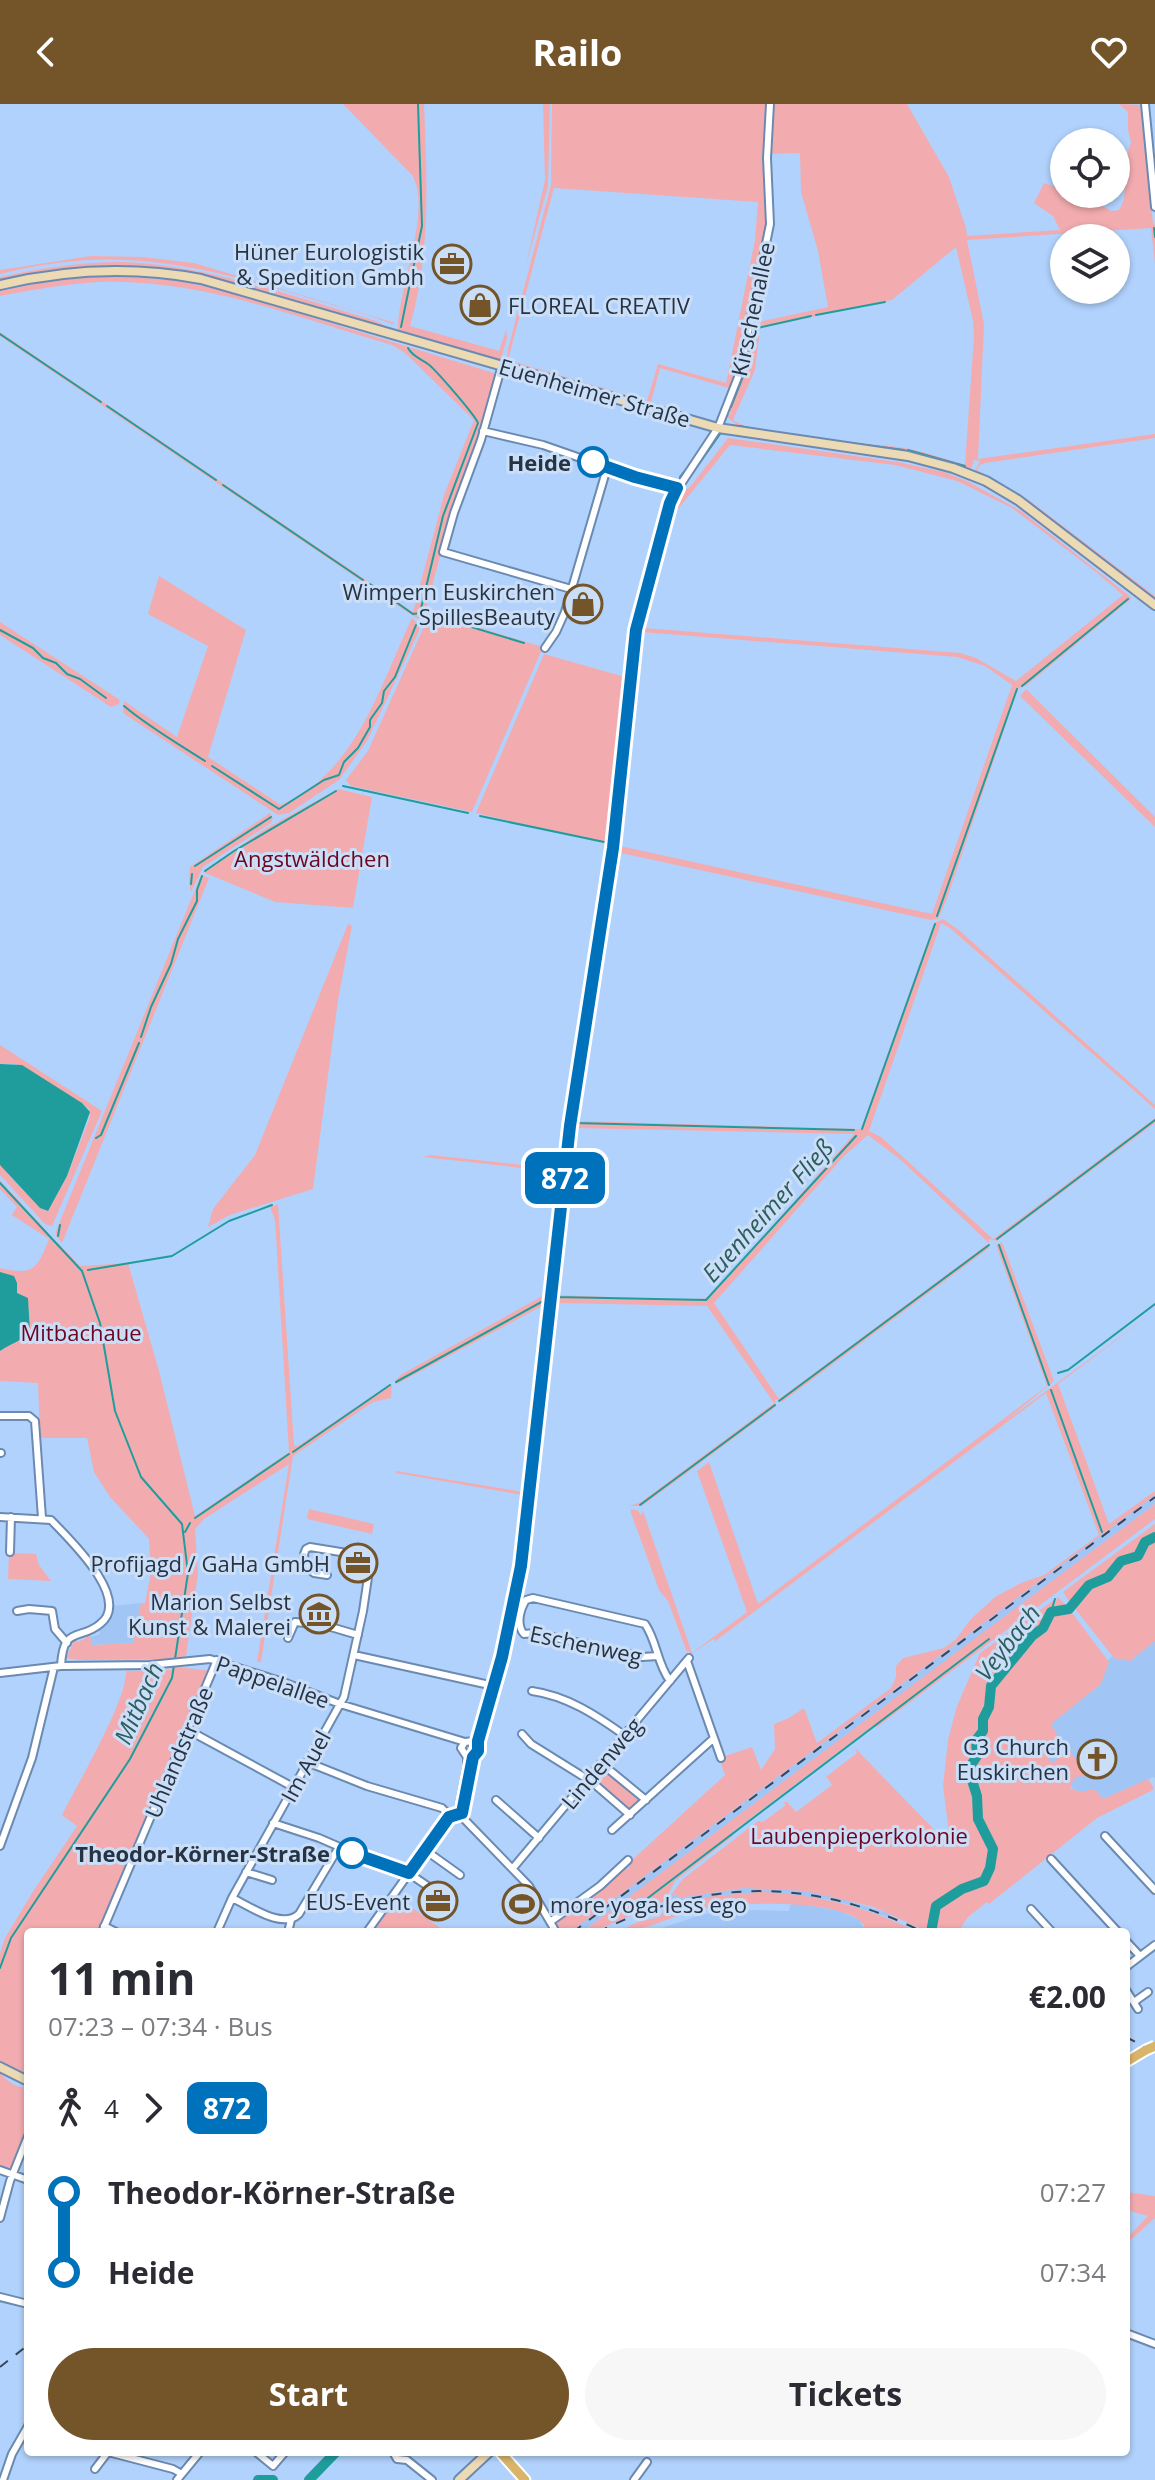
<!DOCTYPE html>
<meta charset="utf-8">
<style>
body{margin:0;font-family:"Open Sans",sans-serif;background:#f7f7f7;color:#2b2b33;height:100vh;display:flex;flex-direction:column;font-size:30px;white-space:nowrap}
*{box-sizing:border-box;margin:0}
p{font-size:26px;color:#7c7c81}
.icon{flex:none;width:44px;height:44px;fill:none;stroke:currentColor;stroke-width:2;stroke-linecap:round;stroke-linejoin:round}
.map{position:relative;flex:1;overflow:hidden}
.sheet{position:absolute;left:24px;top:1824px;width:1106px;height:528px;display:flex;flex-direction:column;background:#fff;border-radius:8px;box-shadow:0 2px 6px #0004}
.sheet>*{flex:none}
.badge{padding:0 16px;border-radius:12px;font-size:28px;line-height:52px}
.controls{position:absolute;left:1050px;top:24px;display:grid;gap:16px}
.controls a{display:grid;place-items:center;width:80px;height:80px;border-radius:50%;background:#fff;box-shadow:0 2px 6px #0004;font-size:40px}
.map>.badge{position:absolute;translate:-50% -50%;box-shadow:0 0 0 4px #fff}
.legs{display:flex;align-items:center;gap:12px;height:88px;padding:0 24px;font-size:26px}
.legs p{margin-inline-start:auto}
.head{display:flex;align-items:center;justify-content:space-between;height:136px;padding:0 24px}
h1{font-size:44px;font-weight:700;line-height:60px}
.primary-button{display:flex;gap:16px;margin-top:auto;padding:16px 24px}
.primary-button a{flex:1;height:92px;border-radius:48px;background:#735529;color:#fff;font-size:32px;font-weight:700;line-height:92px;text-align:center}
.primary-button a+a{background:#f7f7f7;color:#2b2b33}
ul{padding:0 24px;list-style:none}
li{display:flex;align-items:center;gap:28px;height:80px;font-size:30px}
li i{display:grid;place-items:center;width:12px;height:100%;margin:0 10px;background:currentColor}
li i::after{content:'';width:20px;height:20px;margin:-10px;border:6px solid;border-radius:50%;background:#fff}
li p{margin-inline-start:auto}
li:first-child i{background:linear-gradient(#0000 50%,currentColor 0)}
li:last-child i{background:linear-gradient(currentColor 50%,#0000 0)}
header{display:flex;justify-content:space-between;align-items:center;height:104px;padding:0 24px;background:#735529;color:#fff;font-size:36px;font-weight:700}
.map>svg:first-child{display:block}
</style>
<header><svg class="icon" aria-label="back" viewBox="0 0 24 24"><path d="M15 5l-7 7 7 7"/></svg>Railo<svg class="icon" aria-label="heart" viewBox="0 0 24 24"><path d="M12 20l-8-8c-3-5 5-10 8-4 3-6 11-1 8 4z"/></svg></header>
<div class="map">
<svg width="1155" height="2376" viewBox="0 0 1155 2376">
<rect width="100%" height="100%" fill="#b1d2fc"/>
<!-- built -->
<path fill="#a1c6f6" d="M1155,1391V1400L973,1537L582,1828H570Z
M141,1499L133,1539L92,1541L89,1529L91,1533L100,1530L99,1526L107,1518L113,1502Z
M1155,1533V1675L1153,1673L1090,1704L1023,1628L1112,1553Z
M745,1784H778L823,1789L891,1810L887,1813L837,1797L776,1789L723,1791L668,1801L670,1792L677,1790L678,1794Z
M795,1799L840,1807L860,1816L864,1826L862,1828H650L704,1810L753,1806L789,1807L790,1801Z"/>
<!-- green -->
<path fill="#f2acb0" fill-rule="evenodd" d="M343,0H424C427,75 431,149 410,222L499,247L506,226L507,234L501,255L496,256L398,226C397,185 433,106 412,71Z
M543,0H550L548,82L526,161L545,76Z
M552,0H768V119L739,265L717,319L667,306V303L715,318L729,284L660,264L651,298L657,300L655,302L507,258L508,245L551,81ZM554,84L758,98L755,136L726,279L658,260L647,297L508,256Z
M772,0H907L949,73L966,124L967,132L1060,126L1053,112L1034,99L1044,79L1064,86V90C1081,90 1097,98 1111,107L1119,106L1124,96L1126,54L1131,38L1128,26V8L1119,0L1140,1L1153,119L1155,121V160L1151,124L967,136L984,220L978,355L1155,330V334L985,359L980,361L977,366L1030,397L1155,492V497L1026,397L974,369L980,357L974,356L971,365L967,366L909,349L907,346L903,348L735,323L736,320L726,312L732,309L728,306L743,268L752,222L763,220L758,218L828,203L818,147L801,88L800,49L769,50ZM956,143L973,217L974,232L965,361C943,354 922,347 899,343C864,339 756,333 733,316L755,266L760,224L892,196Z
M91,152L142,153L194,159L395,219L392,220C362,208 330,201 299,191C189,159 114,141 0,170V166Z
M124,158C210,162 293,192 376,217L390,224C322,209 257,181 189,169C125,158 62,163 0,177V173C41,164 82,158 124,158Z
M95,172L166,175L220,185L497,270L480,333L446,429L424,513L420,515L413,512L0,232V228L413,508L444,391L474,316L405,249L392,241C297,213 198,174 98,178C65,180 32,186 0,192V187L48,177Z
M728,334L898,358L944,368L967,377L1021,407L1132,494L1027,581L1018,585L946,797L938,815L931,816L621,749L579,1017L861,1025L934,819L943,815L960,827L1155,1001V1005L950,824L941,819L869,1027L881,1033L993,1135L1155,1014V1019L997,1137L989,1135V1144L782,1298L775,1295L776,1302L773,1305L642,1402H629L641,1398L774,1299L707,1202L557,1199L535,1390L533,1389L572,1024L615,747L621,746L615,741L638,526H642L639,524L674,393L678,385L684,387L690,383ZM730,341L895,361L957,377L1012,404L1096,468L1123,491L1016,577L976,554L960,549L644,524L674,410ZM641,528L957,553L985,562L1012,581L932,810L620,742ZM576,1024L854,1030L717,1185L707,1194L687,1196L557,1191ZM868,1031L901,1056L989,1139L779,1295L714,1199L844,1052Z
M668,386L670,391L636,515L611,741L476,709L544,550L625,573L629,528Z
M159,472L246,526L208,653L281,701C356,669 380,582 412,514L419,521V527L367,637L339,676L289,709L278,711L123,609L124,597L177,633L208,542L148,510Z
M430,509L543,543L472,708L351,682L346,676L368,647Z
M0,518L120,596L119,600L111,603L0,531Z
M1026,585L1155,713V723L1020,592Z
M338,685L372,693L353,804L275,798L203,768L265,725Z
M270,709L273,714L271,719L203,763L191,788L189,780L190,763Z
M607,745L611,748L569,1016L528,1389L524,1388L544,1201L395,1281L396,1276L402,1270L546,1190L559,1068L423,1053L430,1051L560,1065Z
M201,771L209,774L62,1139L56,1132V1127Z
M348,820L352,822L338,896L313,1085L230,1111L208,1123L213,1105L255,1051Z
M0,941L102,1007L52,1122L45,1120L0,1071V1061L40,1104L48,1107L67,1072L90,1013L89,1005L15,960H0Z
M0,1076L50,1131L49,1134L54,1135L80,1162L128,1159L159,1267L195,1412L289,1348L275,1116L270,1103L278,1100L294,1341L298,1342L392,1279L391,1294L373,1298L293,1352L261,1558H257L289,1360L204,1415L195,1425L198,1470L186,1552L176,1554L175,1563L206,1566L210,1570L99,1828H28V1971L0,1957V1849L5,1834L32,1789L77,1722L62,1711C78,1679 127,1596 126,1567L171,1566L173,1555L81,1556L66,1554L75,1535L78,1538L86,1534V1530L89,1529L92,1541L133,1539L141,1499H145L151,1468L149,1435L110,1393L94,1368L87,1334H40L38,1279L0,1277V1164C34,1172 37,1165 49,1135L12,1111L17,1103L0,1085Z
M1002,1138L1054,1277L1004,1318L1155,1207L1058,1280L1109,1420L1155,1387V1391L570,1828H562L555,1817L622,1765H628L631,1757L725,1671L719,1654L752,1643L761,1666L775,1645L774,1620L789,1614L804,1604L817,1639L891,1584L896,1573V1562L903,1554L944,1544L956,1535L971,1515L995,1493L1021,1479L1044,1471L1099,1431L1046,1289L714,1538L715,1534L691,1550L687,1545L688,1551L668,1497L659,1486L631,1409V1405L637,1406L641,1411L643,1407L692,1549L747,1508L697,1367L709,1358L758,1500L1047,1282L996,1141Z
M396,1367L523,1388L526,1391L521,1450L502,1545L498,1544L513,1468L523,1391L396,1369Z
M1155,1400V1415L877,1623L874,1621L731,1729L733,1732L675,1777L665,1797L592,1828H582Z
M309,1405L374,1420L372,1430L307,1415Z
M1155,1420V1430L1145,1435L1138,1449L1120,1455L1108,1470L1089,1478L1071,1500L1063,1488Z
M1155,1433V1537L1130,1557L1114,1554L1073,1502L1091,1481L1109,1474L1121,1458L1138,1453L1147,1438Z
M9,1449L36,1450L39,1461L51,1477L8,1475Z
M1058,1493L1068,1504L1061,1507L1052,1505L1041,1523L1031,1530L990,1581L987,1605L982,1616V1625L975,1635V1651L967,1669L974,1690L975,1715L990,1741V1753L985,1771L991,1768L994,1756V1738L980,1711L979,1691L972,1671L979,1651L977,1638L985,1626L984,1617L990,1603L989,1592L992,1583L1032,1534L1045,1523L1053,1509L1070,1506L1109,1558L1101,1580L1051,1620L1059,1634L1044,1648L1052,1659L1069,1646L1077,1657L1088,1661V1666L1094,1671L1075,1673L1070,1684L1081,1688L1094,1685L1103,1695L1148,1675L1154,1684L1151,1687L1097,1714L989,1800L987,1798L968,1813L958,1828H928L874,1803L806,1787L745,1784L678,1794L677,1790L670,1792L683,1775L758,1717L763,1718L786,1701L783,1698H787L796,1708L832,1681L824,1669L827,1672L857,1649L854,1643L951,1743L943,1682L948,1636L957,1602L980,1549L1054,1496V1501Z
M602,1664L640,1693V1698L630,1706L627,1705L594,1677Z
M759,1788C816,1790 867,1803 918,1828H862L864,1821C846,1794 733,1798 701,1805C672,1811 646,1828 617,1828L638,1818L659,1813L668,1801L714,1792Z
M397,1794L404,1798L446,1828H373Z
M0,1969C7,1977 17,1985 28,1983V2020L11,2064L0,2061Z
M1126,2088L1155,2092V2114L1126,2140V2135L1148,2112L1126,2106Z"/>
<!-- water -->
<path fill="#1f9d9d" d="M0,960L22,961L82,999L90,1008L67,1072L48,1107L40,1104L0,1061Z
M0,1168L14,1172L17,1179V1189L28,1194L30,1228C20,1238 12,1239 0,1247Z"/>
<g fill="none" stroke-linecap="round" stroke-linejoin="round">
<!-- stream -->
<path stroke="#1f9d9d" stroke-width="2" d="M1154,124L1155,133
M816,211L885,198
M401,223L422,122L418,0
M0,230L101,298
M408,244C413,253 420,254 428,260C435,265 475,311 478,319L443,412L419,513
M735,272L766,122V101
M107,302L216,376
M731,303L744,270L753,225L811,212
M717,317L723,304
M739,322L760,326
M826,336L904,346
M908,346L965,362
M680,373L693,357
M223,381L363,476
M684,381L720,330
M370,480L413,510L420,509
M649,489L676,392
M435,512L524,539
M631,523L669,390
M0,526L33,544L43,554L56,559L67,570L80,575L106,594
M1022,582L1128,495
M124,602C149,623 177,639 205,657
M212,662L279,705L324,676L339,671L344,658L358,644L370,623V616L382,599L384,587L395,573L416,521
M343,682L468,709
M480,712L609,739
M610,740L631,527
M617,742L639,530
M195,762L271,713
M205,767L234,747L336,687
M191,780L192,770
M937,812L1017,585
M598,865L617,748
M598,869L575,1019L854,1026
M141,933L151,903L171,860L178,835L197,797V786L202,772
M862,1025L935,820
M96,1034L101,1031L139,939
M561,1065L609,746
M0,1079L82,1167L100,1219L115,1307L141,1373L182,1420L188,1469L175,1555
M58,1132L60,1121
M997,1135L1155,1016
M999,1141L1049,1281
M88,1166L172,1152L229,1117L272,1101
M547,1188L561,1070
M555,1193L706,1196L856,1032
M555,1194L574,1024
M1058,1269L1068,1266L1155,1200
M396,1278L545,1196
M1051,1286L1102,1428
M779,1297L989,1141
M293,1348L390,1281
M525,1387L546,1195
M533,1388L554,1199
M640,1401L775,1301
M195,1414L289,1350
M185,1428L190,1419
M1051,1508L1055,1495
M514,1518L525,1457L533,1395
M491,1576L514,1476L525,1393
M499,1578L512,1530
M640,1800L989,1535
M0,1864L11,1834L130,1655L172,1574L174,1561"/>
<!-- river -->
<path stroke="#1f9d9d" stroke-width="10" d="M931,1828L936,1802L962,1785L984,1777L990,1764L993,1745L978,1715L977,1692L970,1670L971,1661L977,1652L976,1636L983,1627V1615L989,1603L991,1582L1032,1532L1043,1524L1051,1508L1069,1505L1089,1481L1108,1473L1121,1457L1138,1452L1145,1438L1155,1433
M258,2376H273
M309,2376L336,2348"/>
<defs>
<path id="street" d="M1145,0L1155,103
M502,261L481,336L454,409L443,448L571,485
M483,327L543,341L635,373L677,384
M545,544L556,528L565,508L607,364
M0,1312H29L35,1317L42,1414
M0,1349H1
M0,1413L51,1416C68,1434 133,1495 100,1520C80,1537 63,1521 61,1562
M10,1448L11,1413
M17,1507L29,1505L52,1507L55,1525L67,1539
M288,1534L295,1518L324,1521L358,1531
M354,1551L494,1582
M658,1552L642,1553L535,1529L524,1530C516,1521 520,1505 526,1496L533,1494L645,1520C657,1537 657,1560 670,1577
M687,1557L721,1654
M0,1569L61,1562L150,1561L210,1555L283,1578L340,1600L465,1638
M532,1587C567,1592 596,1611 624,1631
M188,1626L293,1683
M522,1630L531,1640L592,1678L630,1711
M477,1641L502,1553L522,1455L570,1022L613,744L636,526L671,395L718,324L740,268L770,120L767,54L770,0
M467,1653H473L478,1648V1642L473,1637L465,1638L461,1644L467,1653V1663L459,1703L465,1716L529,1782L556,1828
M307,1658L367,1682L442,1704L450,1712
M601,1659L646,1696
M496,1696L539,1734
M462,1709L473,1653
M273,1719L319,1734L363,1753L401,1764L429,1783L424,1795
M612,1726L714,1634
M1105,1732L1155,1786
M0,1742L32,1654L54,1563
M260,1744L287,1752
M425,1746L460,1771
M1051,1755L1118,1828
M513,1764L689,1554
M246,1768L272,1776
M232,1794C250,1802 282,1826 299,1810L339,1743
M1031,1805L1052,1828
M550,1818L600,1782L628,1756
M104,1822L116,1828
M102,1828L217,1556
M217,1828L232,1794L344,1593L363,1507L371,1453L310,1443L306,1445L304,1450L305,1462L314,1469L327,1471
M288,1828L291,1816
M367,1828L449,1713L462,1709
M1126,1837L1140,1852
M1126,1863L1155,1841
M1126,1886L1138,1905
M1134,1898L1148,1888
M0,2066L28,2076
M0,2114L10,2077L28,2032
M0,2193L28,2200
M1126,2229L1155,2240
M108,2348L173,2365L182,2370
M256,2348L273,2362L285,2348
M393,2348L397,2355L407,2356L432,2376
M95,2365L108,2348
M3,2376L12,2350L28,2322
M177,2376L200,2348
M634,2376L647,2358"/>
<path id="secondary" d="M0,181C68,165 133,162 201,175L718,324L908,352L953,364L986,377L1018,396L1155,501
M0,1963L28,1977
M459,2376L489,2348"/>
<path id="primary" d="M1126,1958L1146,1946
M500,2348L525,2376"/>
</defs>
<!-- street casing -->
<use href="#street" stroke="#6b8ab1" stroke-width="10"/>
<!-- secondary casing -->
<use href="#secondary" stroke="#6b8ab1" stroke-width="12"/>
<!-- primary casing -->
<use href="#primary" stroke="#fff" stroke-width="13"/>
<!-- street -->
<use href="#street" stroke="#fff" stroke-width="6"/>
<!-- secondary -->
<use href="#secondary" stroke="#ecdab5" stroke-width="8"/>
<!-- primary -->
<use href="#primary" stroke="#d9b56b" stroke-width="9"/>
<!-- rail -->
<path stroke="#37475a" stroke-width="2" stroke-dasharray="10 10" stroke-linecap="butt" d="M573,1828L1155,1393
M598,1828C707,1773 814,1774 923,1828
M1126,1933L1155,1948
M0,2263L28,2241"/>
<defs>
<path id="primary-bridge" d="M1146,1946L1155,1942"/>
</defs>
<!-- primary-bridge casing -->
<use href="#primary-bridge" stroke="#fff" stroke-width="13" stroke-linecap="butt"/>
<!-- primary-bridge -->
<use href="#primary-bridge" stroke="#d9b56b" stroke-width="9"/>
</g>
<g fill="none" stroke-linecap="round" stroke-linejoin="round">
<defs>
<path id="line-1" d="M352,1749L409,1769L449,1713L462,1709L473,1653L478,1647V1637L502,1553L521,1462L570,1022L613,744L636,526L670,399L677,384L635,373L593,358"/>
</defs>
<!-- line-1 casing -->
<use href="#line-1" stroke="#fff" stroke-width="18"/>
<!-- line-1 -->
<use href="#line-1" stroke="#0072bc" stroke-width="12"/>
</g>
<!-- icons -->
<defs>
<symbol id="office-ring" viewBox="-11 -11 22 22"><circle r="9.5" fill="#cadef8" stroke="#735529" stroke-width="1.5"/><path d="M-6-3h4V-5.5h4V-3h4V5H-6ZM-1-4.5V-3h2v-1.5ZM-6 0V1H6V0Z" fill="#735529"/></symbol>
<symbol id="shop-ring" viewBox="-11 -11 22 22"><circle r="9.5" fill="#cadef8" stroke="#735529" stroke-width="1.5"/><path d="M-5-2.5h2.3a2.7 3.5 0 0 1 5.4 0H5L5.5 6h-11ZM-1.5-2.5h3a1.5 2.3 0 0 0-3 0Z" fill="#735529"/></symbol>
<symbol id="museum-ring" viewBox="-11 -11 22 22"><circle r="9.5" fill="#cadef8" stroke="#735529" stroke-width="1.5"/><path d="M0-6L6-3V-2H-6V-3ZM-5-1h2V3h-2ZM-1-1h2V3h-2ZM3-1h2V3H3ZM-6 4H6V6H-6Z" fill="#735529"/></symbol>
<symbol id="church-ring" viewBox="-11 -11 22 22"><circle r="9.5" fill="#cadef8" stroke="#735529" stroke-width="1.5"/><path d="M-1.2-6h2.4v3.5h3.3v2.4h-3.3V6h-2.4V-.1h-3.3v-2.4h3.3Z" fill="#735529"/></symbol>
<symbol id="stadium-ring" viewBox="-11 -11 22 22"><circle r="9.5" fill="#cadef8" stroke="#735529" stroke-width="1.5"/><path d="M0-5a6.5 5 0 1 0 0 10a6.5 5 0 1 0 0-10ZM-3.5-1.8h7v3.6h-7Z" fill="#735529"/></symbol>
</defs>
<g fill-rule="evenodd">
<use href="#office-ring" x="430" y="138" width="44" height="44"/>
<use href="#shop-ring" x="458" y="179" width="44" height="44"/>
<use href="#shop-ring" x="561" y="478" width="44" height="44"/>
<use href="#office-ring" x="336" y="1437" width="44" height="44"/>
<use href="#museum-ring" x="297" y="1488" width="44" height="44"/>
<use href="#church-ring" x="1075" y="1633" width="44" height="44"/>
<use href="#office-ring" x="416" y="1775" width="44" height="44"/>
<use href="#stadium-ring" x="500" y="1778" width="44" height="44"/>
</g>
<!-- markers -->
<g fill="#fff" stroke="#0072bc" stroke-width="4">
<circle cx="593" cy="358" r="14"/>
<circle cx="352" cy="1749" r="14"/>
</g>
<g text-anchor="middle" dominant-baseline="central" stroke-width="6" stroke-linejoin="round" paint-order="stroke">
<!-- poi labels -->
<g font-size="22" fill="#263343" stroke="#cadef8" text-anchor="end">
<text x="424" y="147">Hüner Eurologistik<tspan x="424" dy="25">&amp; Spedition Gmbh</tspan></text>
<text x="508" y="201" text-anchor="start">FLOREAL CREATIV</text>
<text x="555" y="487">Wimpern Euskirchen<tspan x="555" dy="25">SpillesBeauty</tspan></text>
<text x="330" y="1459">Profijagd / GaHa GmbH</text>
<text x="291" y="1497">Marion Selbst<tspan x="291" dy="25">Kunst &amp; Malerei</tspan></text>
<text x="1069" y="1642">C3 Church<tspan x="1069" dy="25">Euskirchen</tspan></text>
<text x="410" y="1797">EUS-Event</text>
<text x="550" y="1800" text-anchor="start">more yoga less ego</text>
</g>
<!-- street labels -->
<g font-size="22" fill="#263343" stroke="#cadef8">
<text transform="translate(752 205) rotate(-78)">Kirschenallee</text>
<text transform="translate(595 288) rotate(16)">Euenheimer Straße</text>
<text transform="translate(586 1540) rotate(12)">Eschenweg</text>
<text transform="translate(273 1577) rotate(19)">Pappelallee</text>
<text transform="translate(178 1648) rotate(-67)">Uhlandstraße</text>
<text transform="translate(601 1659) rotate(-50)">Lindenweg</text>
<text transform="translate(305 1662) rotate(-61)">Im Auel</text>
</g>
<!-- stop labels -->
<g font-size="22" font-weight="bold" fill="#263343" stroke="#cadef8" text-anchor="end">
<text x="571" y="358">Heide</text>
<text x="330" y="1749">Theodor-Körner-Straße</text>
</g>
<!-- park labels -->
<g font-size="22" fill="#6c0520" stroke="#cadef8">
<text x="312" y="754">Angstwäldchen</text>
<text x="81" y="1228">Mitbachaue</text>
<text x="859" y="1731">Laubenpieperkolonie</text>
</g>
<!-- water labels -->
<g font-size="24" font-style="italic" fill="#2d5d5d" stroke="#cadef8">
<text transform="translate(767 1106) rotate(-48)">Euenheimer Fließ</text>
<text transform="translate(1007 1538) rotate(-52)">Veybach</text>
<text transform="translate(138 1599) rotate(-66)">Mitbach</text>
</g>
</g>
</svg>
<div class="controls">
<a><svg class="icon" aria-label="locate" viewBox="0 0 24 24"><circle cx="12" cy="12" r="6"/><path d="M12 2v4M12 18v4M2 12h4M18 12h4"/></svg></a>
<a><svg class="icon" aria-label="layers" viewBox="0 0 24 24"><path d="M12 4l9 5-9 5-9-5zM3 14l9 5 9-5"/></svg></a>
</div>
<b class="badge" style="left:565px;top:1074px;background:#0072bc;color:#fff">872</b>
<section class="sheet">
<div class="head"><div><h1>11 min</h1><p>07:23 – 07:34 · Bus</p></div><b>€2.00</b></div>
<div class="legs"><svg class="icon" aria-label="walk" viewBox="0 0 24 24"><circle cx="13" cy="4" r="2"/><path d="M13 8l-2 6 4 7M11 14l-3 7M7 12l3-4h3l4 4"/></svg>4<svg class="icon" aria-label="forward" viewBox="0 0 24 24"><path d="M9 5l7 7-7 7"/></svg><b class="badge" style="background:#0072bc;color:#fff">872</b></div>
<ul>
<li><i style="color:#0072bc"></i><b>Theodor-Körner-Straße</b><p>07:27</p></li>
<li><i style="color:#0072bc"></i><b>Heide</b><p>07:34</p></li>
</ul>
<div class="primary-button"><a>Start</a><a>Tickets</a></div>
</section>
</div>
